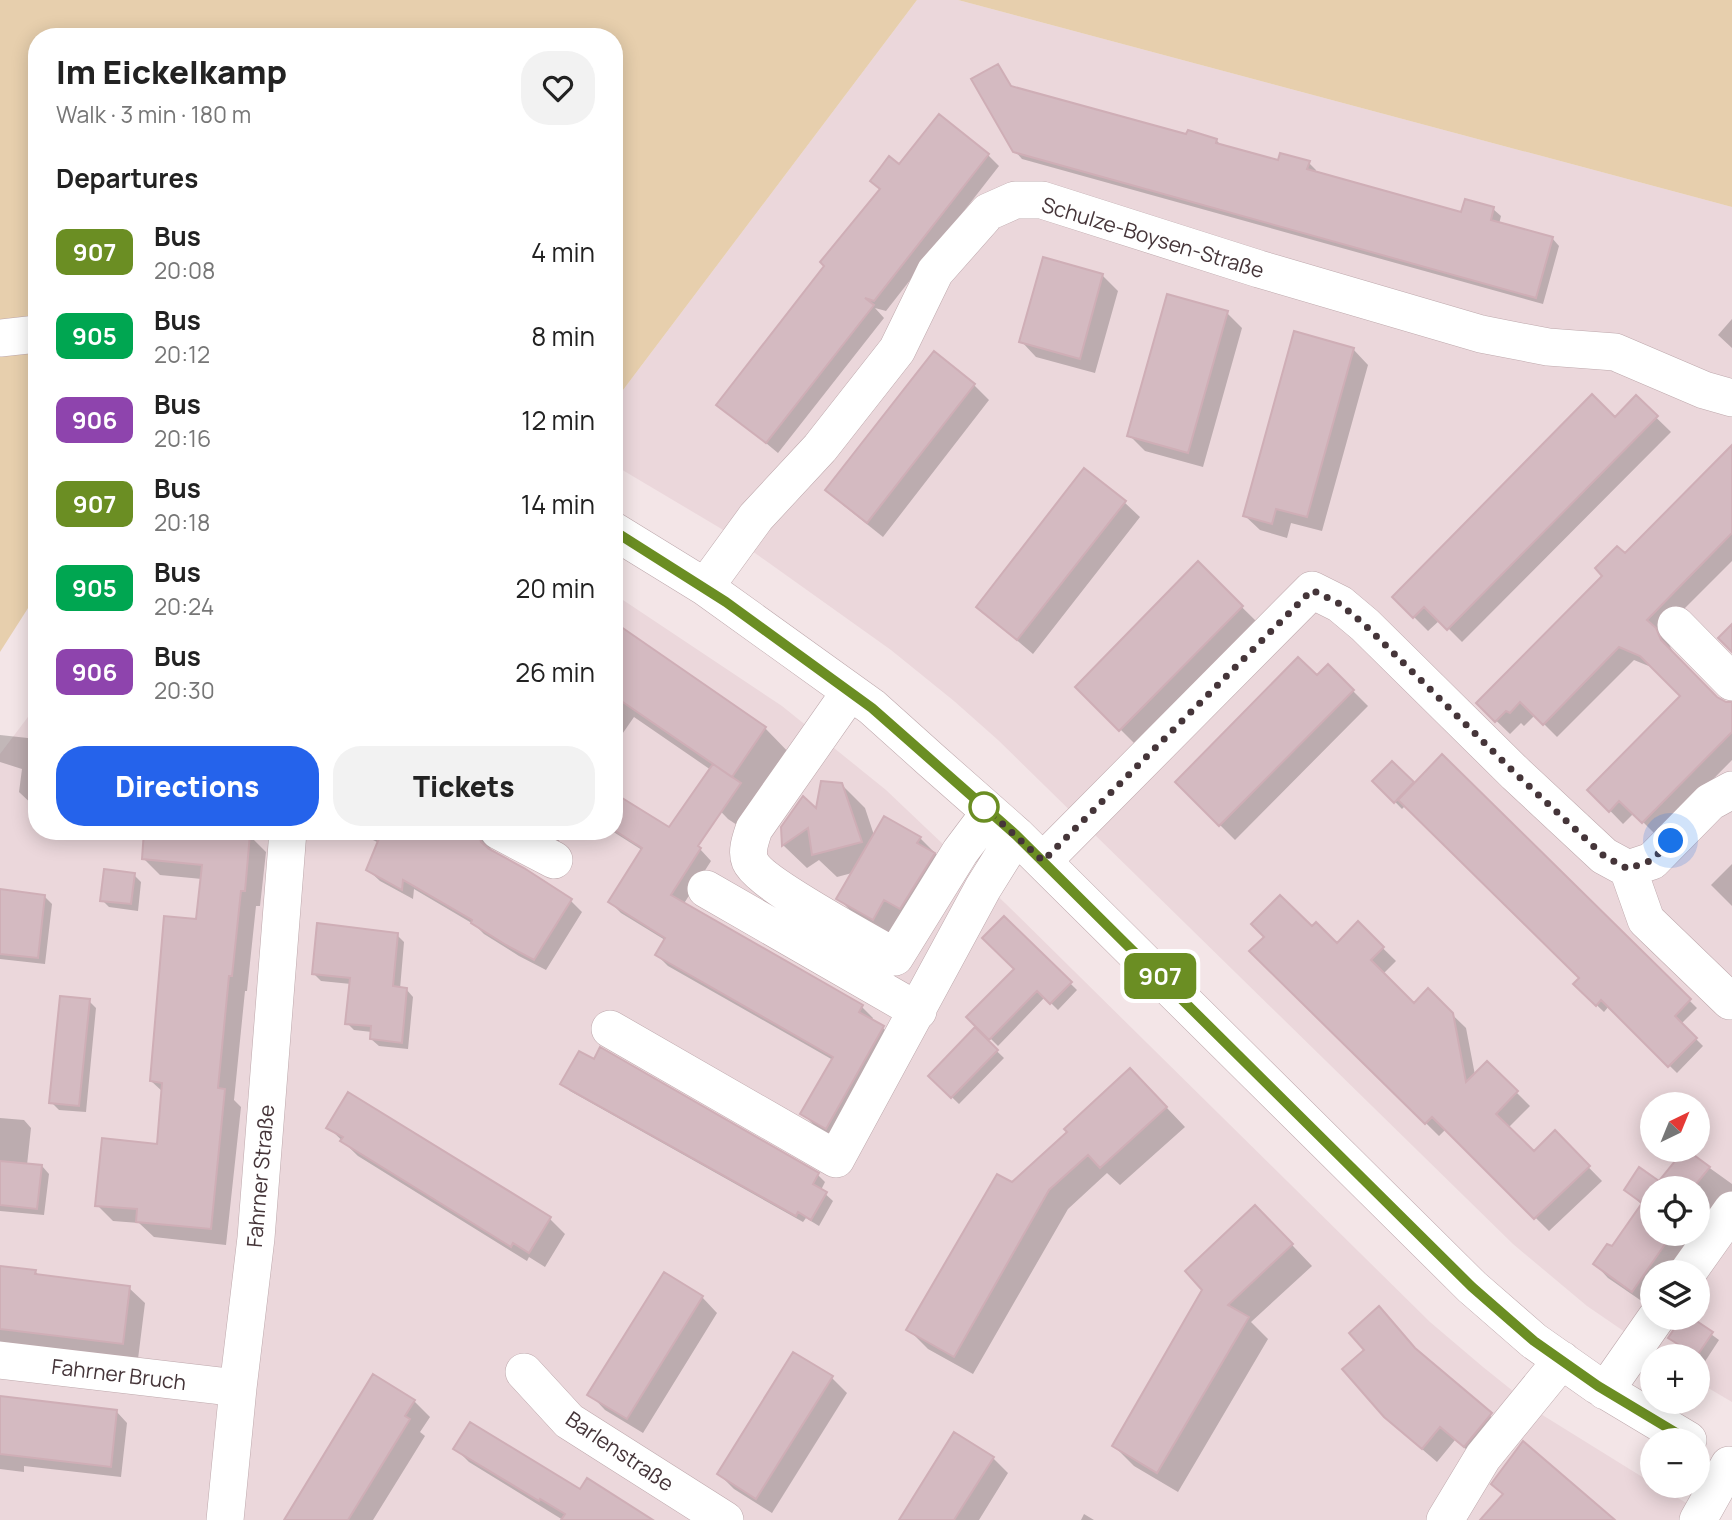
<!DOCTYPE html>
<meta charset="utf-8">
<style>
body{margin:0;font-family:Manrope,sans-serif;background:#f2f2f2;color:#222;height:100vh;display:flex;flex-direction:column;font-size:26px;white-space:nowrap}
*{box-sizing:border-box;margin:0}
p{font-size:23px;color:#767676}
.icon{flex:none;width:38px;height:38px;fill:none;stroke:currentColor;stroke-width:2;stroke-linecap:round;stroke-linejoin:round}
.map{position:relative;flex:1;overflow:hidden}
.details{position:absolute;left:28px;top:28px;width:595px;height:812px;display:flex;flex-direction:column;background:#fff;border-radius:28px;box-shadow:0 4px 18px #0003}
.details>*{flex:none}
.badge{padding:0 14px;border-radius:10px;font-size:24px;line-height:46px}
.needle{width:46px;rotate:43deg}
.buttons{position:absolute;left:1640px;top:1092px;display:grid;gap:14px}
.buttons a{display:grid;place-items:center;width:70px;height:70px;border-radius:50%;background:#fff;box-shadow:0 4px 18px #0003;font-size:35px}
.you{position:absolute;width:35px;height:35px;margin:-18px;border:5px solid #fff;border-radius:50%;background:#1a73e8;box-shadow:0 0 0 10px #1a73e833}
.map>.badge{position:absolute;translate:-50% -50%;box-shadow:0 0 0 4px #fff}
h2{padding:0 28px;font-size:26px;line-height:63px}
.round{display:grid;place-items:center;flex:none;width:74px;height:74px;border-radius:28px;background:#f2f2f2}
.summary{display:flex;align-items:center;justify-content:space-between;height:119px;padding:0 28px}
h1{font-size:33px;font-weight:800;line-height:52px}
.cta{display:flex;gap:14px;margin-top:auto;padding:14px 28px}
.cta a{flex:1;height:80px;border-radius:28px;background:#2563eb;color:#fff;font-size:28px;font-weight:800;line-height:80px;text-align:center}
.cta a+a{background:#f2f2f2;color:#222}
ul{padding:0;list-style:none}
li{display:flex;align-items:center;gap:21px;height:84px;padding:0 28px}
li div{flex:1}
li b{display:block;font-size:26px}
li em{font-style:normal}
li .badge{min-width:77px;font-weight:700;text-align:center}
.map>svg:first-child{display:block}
</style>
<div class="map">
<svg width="1732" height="1520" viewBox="0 0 1732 1520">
<rect width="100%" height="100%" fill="#f3e5e7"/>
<!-- residential -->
<path fill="#ebd7db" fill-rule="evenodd" d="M917,0H958L1732,207V1402L1698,1382V1356H1660L1587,1306L1513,1244L998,740L954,701L891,650L720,528L614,465V402ZM1652,1104H1698V1150H1652ZM1652,1188H1698V1234H1652ZM1652,1272H1698V1318H1652Z
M614,594L782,706L886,790L1006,904L1430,1322L1483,1367L1544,1416L1652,1483V1486H1657L1716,1520H0V754L37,705V831H614Z"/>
<!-- green -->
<path fill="#e7cfad" d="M0,0H917L614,402V37H37V594L0,652Z
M958,0H1732V207Z"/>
<!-- shadow -->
<path fill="#0003" d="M998,66L1014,89L1188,137L1216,140L1223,147L1279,163H1309L1316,170L1315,173L1462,214L1493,209L1501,216L1499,224L1552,238L1559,246L1543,304L1022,159L1015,151Z
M988,155L999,166L886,311L875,308L884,318L778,453L719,404L899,167Z
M1103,276L1118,291L1095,373L1036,357L1021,341Z
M1227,313L1242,328L1203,467L1145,451L1129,435Z
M1732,319V348L1718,335Z
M1353,349L1368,365L1322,531L1291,523L1287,538L1260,530L1244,515Z
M974,385L989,400L883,537L843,505L828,490Z
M1636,398L1671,432L1462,642L1440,620L1428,631L1394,597L1615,420Z
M1732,453V561L1659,634L1669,644L1674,656L1717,698L1725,704H1732V760L1657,836L1634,813L1623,824L1590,790L1683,696L1656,669L1634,660L1557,737L1535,715L1524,726L1521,723L1510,734L1478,703L1625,555Z
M1124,502L1140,517L1033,654L978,607Z
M1198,564L1257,622L1136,745L1077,686Z
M614,633L765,728L795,759L755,837L728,819L698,788L711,770L634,717L616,743L614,741Z
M1328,666L1368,706L1235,840L1177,782L1317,677Z
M0,735L37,739V809L19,792L22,769L0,762Z
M1443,757L1697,1008L1681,1024L1703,1046L1677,1073L1609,1006L1604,1012L1582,991L1581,978L1406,805L1402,809L1375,781L1392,763L1415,785Z
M841,784L865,808L874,835L920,838L943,861L896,942L861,921L838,898L852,873L837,877L819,860L807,868L784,846L783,827L817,812Z
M614,797L700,849L711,861L683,905L862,1007L873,1018L871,1021L883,1028L894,1039L838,1139L814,1125L803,1114L833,1060L668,966L657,955L665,940L621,913L610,902L642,850L612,831H614Z
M146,831H242V835L250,836L266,852L260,906H256L247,991H245L234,1100L241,1107L226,1245L154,1237L139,1223L113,1221L97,1205L158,1146L163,1092L151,1081L198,921L202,879L160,875L144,859Z
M355,831H493L489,844L492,853L571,901L582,912L546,970L519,956L484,934L475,925L414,889L413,899L380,881L368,870L379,843Z
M537,831H565L558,842Z
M1732,864V906L1711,885Z
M134,875L141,882L138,911L109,907L102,900Z
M0,891L44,896L52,904L45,964L0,959Z
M1004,918L1077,990L1058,1010L1045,997L998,1046L969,1017L1016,969Z
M1358,924L1396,961L1383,974L1414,1005L1428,991L1466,1028L1475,1075L1487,1063L1530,1106L1508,1128L1534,1154L1555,1133L1602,1181L1549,1231L1446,1129L1439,1136L1252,951L1312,929L1338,945Z
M397,935L404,942L400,989H406L413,997L408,1049L379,1046L371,1039L372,1032L354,1030L347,1023L351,984L321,981L313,973Z
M89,1001L96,1008L86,1112L59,1110L51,1102Z
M975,1030L1004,1058L959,1104L930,1076Z
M563,1084L818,1175L825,1182L821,1190L833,1201L819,1226L806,1218L803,1222L570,1091Z
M1149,1089L1185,1127L1120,1185L1107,1173L1068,1209L973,1374L928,1349L909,1330L1012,1185Z
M0,1118L24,1120L31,1128L27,1165L42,1166L49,1174L44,1215L0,1211Z
M328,1127L550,1219L565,1234L545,1267L529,1257L527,1261L358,1156Z
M1686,1151L1732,1184V1209L1698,1230V1188H1652V1234H1695L1668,1272H1652V1295L1646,1304L1608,1278L1595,1264L1612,1248L1642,1205L1626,1189L1660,1183Z
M1275,1227L1312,1266L1251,1322L1268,1339L1178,1492L1134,1466L1114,1446Z
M0,1267L35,1271L40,1277L129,1288L145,1303L138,1359L0,1342Z
M702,1297L717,1313L643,1433L605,1410L590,1394Z
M1678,1318H1689L1719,1340L1704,1363L1670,1338Z
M1421,1355L1505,1429L1479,1460L1455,1440L1437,1462L1401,1431Z
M374,1376L414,1401L430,1417L420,1432L425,1436L373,1520H299Z
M832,1378L847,1393L772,1513L734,1489L719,1474Z
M0,1398L116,1411L127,1423L121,1477L24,1466V1472L0,1469Z
M455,1448L581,1492L652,1520H563L469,1462Z
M993,1458L1008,1473L979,1520H901Z
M1084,1514L1094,1520H1081Z"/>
<!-- building -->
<path fill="#d4bac1" stroke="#cfaeb6" stroke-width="2" d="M998,64L1011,86L1186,134L1188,130L1217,139L1216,143L1278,160L1280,153L1310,161L1307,169L1461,212L1465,199L1494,207L1491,220L1553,237L1536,298L1013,152L971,79Z
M939,114L989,154L874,301L865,298L874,305L766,443L716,405L824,266L820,262L880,189L870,181L880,168L889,156L899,164Z
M1043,257L1103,274L1080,359L1019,342Z
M1167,294L1228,311L1188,453L1127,436Z
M1294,331L1354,348L1307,517L1276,509L1272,524L1243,516Z
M934,351L975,384L867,523L825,490Z
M1592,394L1615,417L1636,395L1658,416L1447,630L1424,607L1413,618L1392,597Z
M1732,445V533L1647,620L1656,628L1661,640L1717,697L1726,702H1732V732L1642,823L1619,801L1609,812L1587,790L1680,696L1640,656L1619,647L1543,725L1520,702L1510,713L1506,711L1495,722L1476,703L1602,576L1595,568L1617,546L1625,553Z
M1084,468L1126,501L1017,640L976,607Z
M1198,561L1243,606L1119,731L1075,687Z
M614,622L766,727L732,777L614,696Z
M1732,624V652L1718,638Z
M1298,657L1317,675L1328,664L1354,690L1219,826L1175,782Z
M1442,754L1691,999L1675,1016L1697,1038L1668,1067L1601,1000L1596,1006L1573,984L1579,978L1398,800Z
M1392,761L1414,782L1394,803L1372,781Z
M713,764L741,783L698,846L701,848L671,895L863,1005L859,1012L884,1026L826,1129L800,1114L833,1057L655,955L665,938L608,902L642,848L614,830V793L669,827Z
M821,781L842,783L862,842L812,855L808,828L782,846L781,827L803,796L816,808Z
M884,816L921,837L917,843L935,853L900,909L884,900L873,920L836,899Z
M144,831H216L250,834L245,891H241L232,976H229L218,1088L225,1089L211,1229L136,1222L137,1209L95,1206L102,1138L157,1144L162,1083L150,1081L164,916L196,919L202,865L142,859Z
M382,831H478L481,842L489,849L524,868L572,899L534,960L506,945L471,923L472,920L403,880L402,890L366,870Z
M104,869L135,873L131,904L100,901Z
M0,889L45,895L38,958L0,954Z
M1280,895L1312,926L1316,922L1337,943L1358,921L1384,947L1371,960L1414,1003L1428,988L1453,1013L1466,1082L1487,1061L1518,1091L1496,1114L1534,1151L1555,1130L1590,1166L1534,1219L1432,1117L1425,1124L1249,951L1264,937L1251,924Z
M1004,916L1072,982L1050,1004L1037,991L989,1040L966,1017L1014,969L982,938Z
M317,923L398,933L393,986L407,988L402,1043L370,1039L371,1026L345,1024L350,978L312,974Z
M60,996L90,999L79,1106L49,1103Z
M975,1027L998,1050L951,1098L928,1076Z
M600,1047L819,1173L813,1184L827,1192L811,1220L798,1212L796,1216L560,1084L579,1051L594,1059Z
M1130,1068L1167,1107L1100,1168L1088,1155L1049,1190L954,1357L906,1330L997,1174L1012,1182L1067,1132L1064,1129Z
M348,1092L551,1217L529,1253L513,1243L511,1247L340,1141L343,1137L326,1128Z
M1684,1150H1687L1710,1167L1693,1188H1652V1234H1672L1632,1292L1593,1264L1607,1244L1612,1246L1642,1203L1624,1190L1639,1167L1659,1181Z
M0,1161L42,1165L37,1209L0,1205Z
M1255,1205L1293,1244L1228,1305L1249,1317L1157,1473L1112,1446L1202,1290L1185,1271Z
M0,1266L36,1270L35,1274L130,1286L123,1344L0,1329Z
M664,1272L703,1296L627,1419L587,1395Z
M1379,1306L1415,1348L1492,1413L1464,1447L1440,1427L1422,1449L1384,1417L1342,1369L1364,1350L1349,1333Z
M1677,1318H1692L1713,1332L1697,1356L1668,1338L1674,1329Z
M793,1352L833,1376L756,1499L717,1474Z
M373,1374L415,1400L405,1416L410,1419L348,1520H284Z
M0,1396L117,1410L111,1467L0,1454Z
M470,1422L580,1489L587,1478L653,1520H561L565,1514L540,1499L539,1501L453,1449Z
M954,1432L994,1457L954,1520H899Z
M1523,1441L1615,1520H1480L1503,1494L1491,1484Z"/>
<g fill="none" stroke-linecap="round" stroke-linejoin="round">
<defs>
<path id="minor" d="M0,338L37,334
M614,531L705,587L872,707L931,760L1016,835L1472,1287L1534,1341L1598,1386L1688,1440
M705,587L756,517L820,448L897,350L935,272L988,212L1015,200H1042L1259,269L1481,334L1548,347L1615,352L1704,390L1732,398
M1676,625L1732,682
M850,692L754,829C751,838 746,851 750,861C759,883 868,941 895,957L960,852L990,812
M499,831L554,860
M1043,861L1312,590L1340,604L1365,625L1516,774L1604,856L1628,869L1652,861L1710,802L1732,790
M1628,869L1646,920L1730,1001
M706,889L918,1011
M610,1029L836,1159L983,888L1016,835
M1688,1272L1732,1210
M0,1360L238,1388
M524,1372L569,1421L725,1520
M1605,1391L1656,1318
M225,1520L238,1388L256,1238L288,831
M1445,1520L1483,1457L1562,1360
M1698,1520L1729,1465"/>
</defs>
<!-- minor casing -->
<use href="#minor" stroke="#bea8ac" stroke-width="38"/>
<!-- minor -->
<use href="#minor" stroke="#fff" stroke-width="37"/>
</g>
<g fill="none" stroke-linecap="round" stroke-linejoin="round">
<defs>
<path id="line" d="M614,531L726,602L872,708L931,760L1016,835L1472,1287L1534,1341L1598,1386L1688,1440"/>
</defs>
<!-- line casing -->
<use href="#line" stroke="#fff" stroke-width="16"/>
<!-- line -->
<use href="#line" stroke="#6b8e23" stroke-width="10"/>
<!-- walk -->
<path stroke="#453539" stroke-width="7" stroke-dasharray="0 12.6" d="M984,807L1043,861L1312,590L1340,604L1365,625L1516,774L1604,856L1628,869L1652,860L1671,841"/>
</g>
<!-- markers -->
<circle fill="#fff" stroke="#6b8e23" stroke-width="3.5" cx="984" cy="807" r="14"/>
<g text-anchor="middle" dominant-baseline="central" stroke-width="5" stroke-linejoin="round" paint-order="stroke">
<!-- street labels -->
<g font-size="21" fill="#453539" stroke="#fff">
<text transform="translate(1153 237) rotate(17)">Schulze-Boysen-Straße</text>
<text transform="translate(260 1176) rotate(-85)">Fahrner Straße</text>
<text transform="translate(119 1374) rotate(7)">Fahrner Bruch</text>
<text transform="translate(620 1451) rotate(34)">Barlenstraße</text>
</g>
</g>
</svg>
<div class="buttons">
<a><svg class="needle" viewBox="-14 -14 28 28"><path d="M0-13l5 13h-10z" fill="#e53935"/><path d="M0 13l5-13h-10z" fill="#767676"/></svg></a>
<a><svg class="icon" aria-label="locate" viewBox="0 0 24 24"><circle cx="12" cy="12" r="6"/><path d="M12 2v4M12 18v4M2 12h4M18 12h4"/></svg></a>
<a><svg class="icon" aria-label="layers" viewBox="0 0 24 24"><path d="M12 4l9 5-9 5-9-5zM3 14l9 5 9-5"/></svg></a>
<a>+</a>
<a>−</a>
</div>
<div class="you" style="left:1671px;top:841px"></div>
<b class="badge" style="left:1160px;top:976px;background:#6b8e23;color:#fff">907</b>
<section class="details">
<div class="summary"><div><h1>Im Eickelkamp</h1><p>Walk · 3 min · 180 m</p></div><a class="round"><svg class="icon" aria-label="heart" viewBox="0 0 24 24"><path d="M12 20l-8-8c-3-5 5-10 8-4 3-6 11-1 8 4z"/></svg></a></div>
<h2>Departures</h2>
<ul>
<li><span class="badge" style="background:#6b8e23;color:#fff">907</span><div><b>Bus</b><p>20:08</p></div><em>4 min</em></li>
<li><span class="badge" style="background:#00a651;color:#fff">905</span><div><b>Bus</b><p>20:12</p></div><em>8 min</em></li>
<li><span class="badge" style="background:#8e44ad;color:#fff">906</span><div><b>Bus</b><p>20:16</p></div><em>12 min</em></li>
<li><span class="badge" style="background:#6b8e23;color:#fff">907</span><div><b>Bus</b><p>20:18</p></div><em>14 min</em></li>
<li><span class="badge" style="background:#00a651;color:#fff">905</span><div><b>Bus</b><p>20:24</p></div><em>20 min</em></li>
<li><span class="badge" style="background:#8e44ad;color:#fff">906</span><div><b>Bus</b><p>20:30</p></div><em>26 min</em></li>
</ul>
<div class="cta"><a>Directions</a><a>Tickets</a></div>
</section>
</div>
